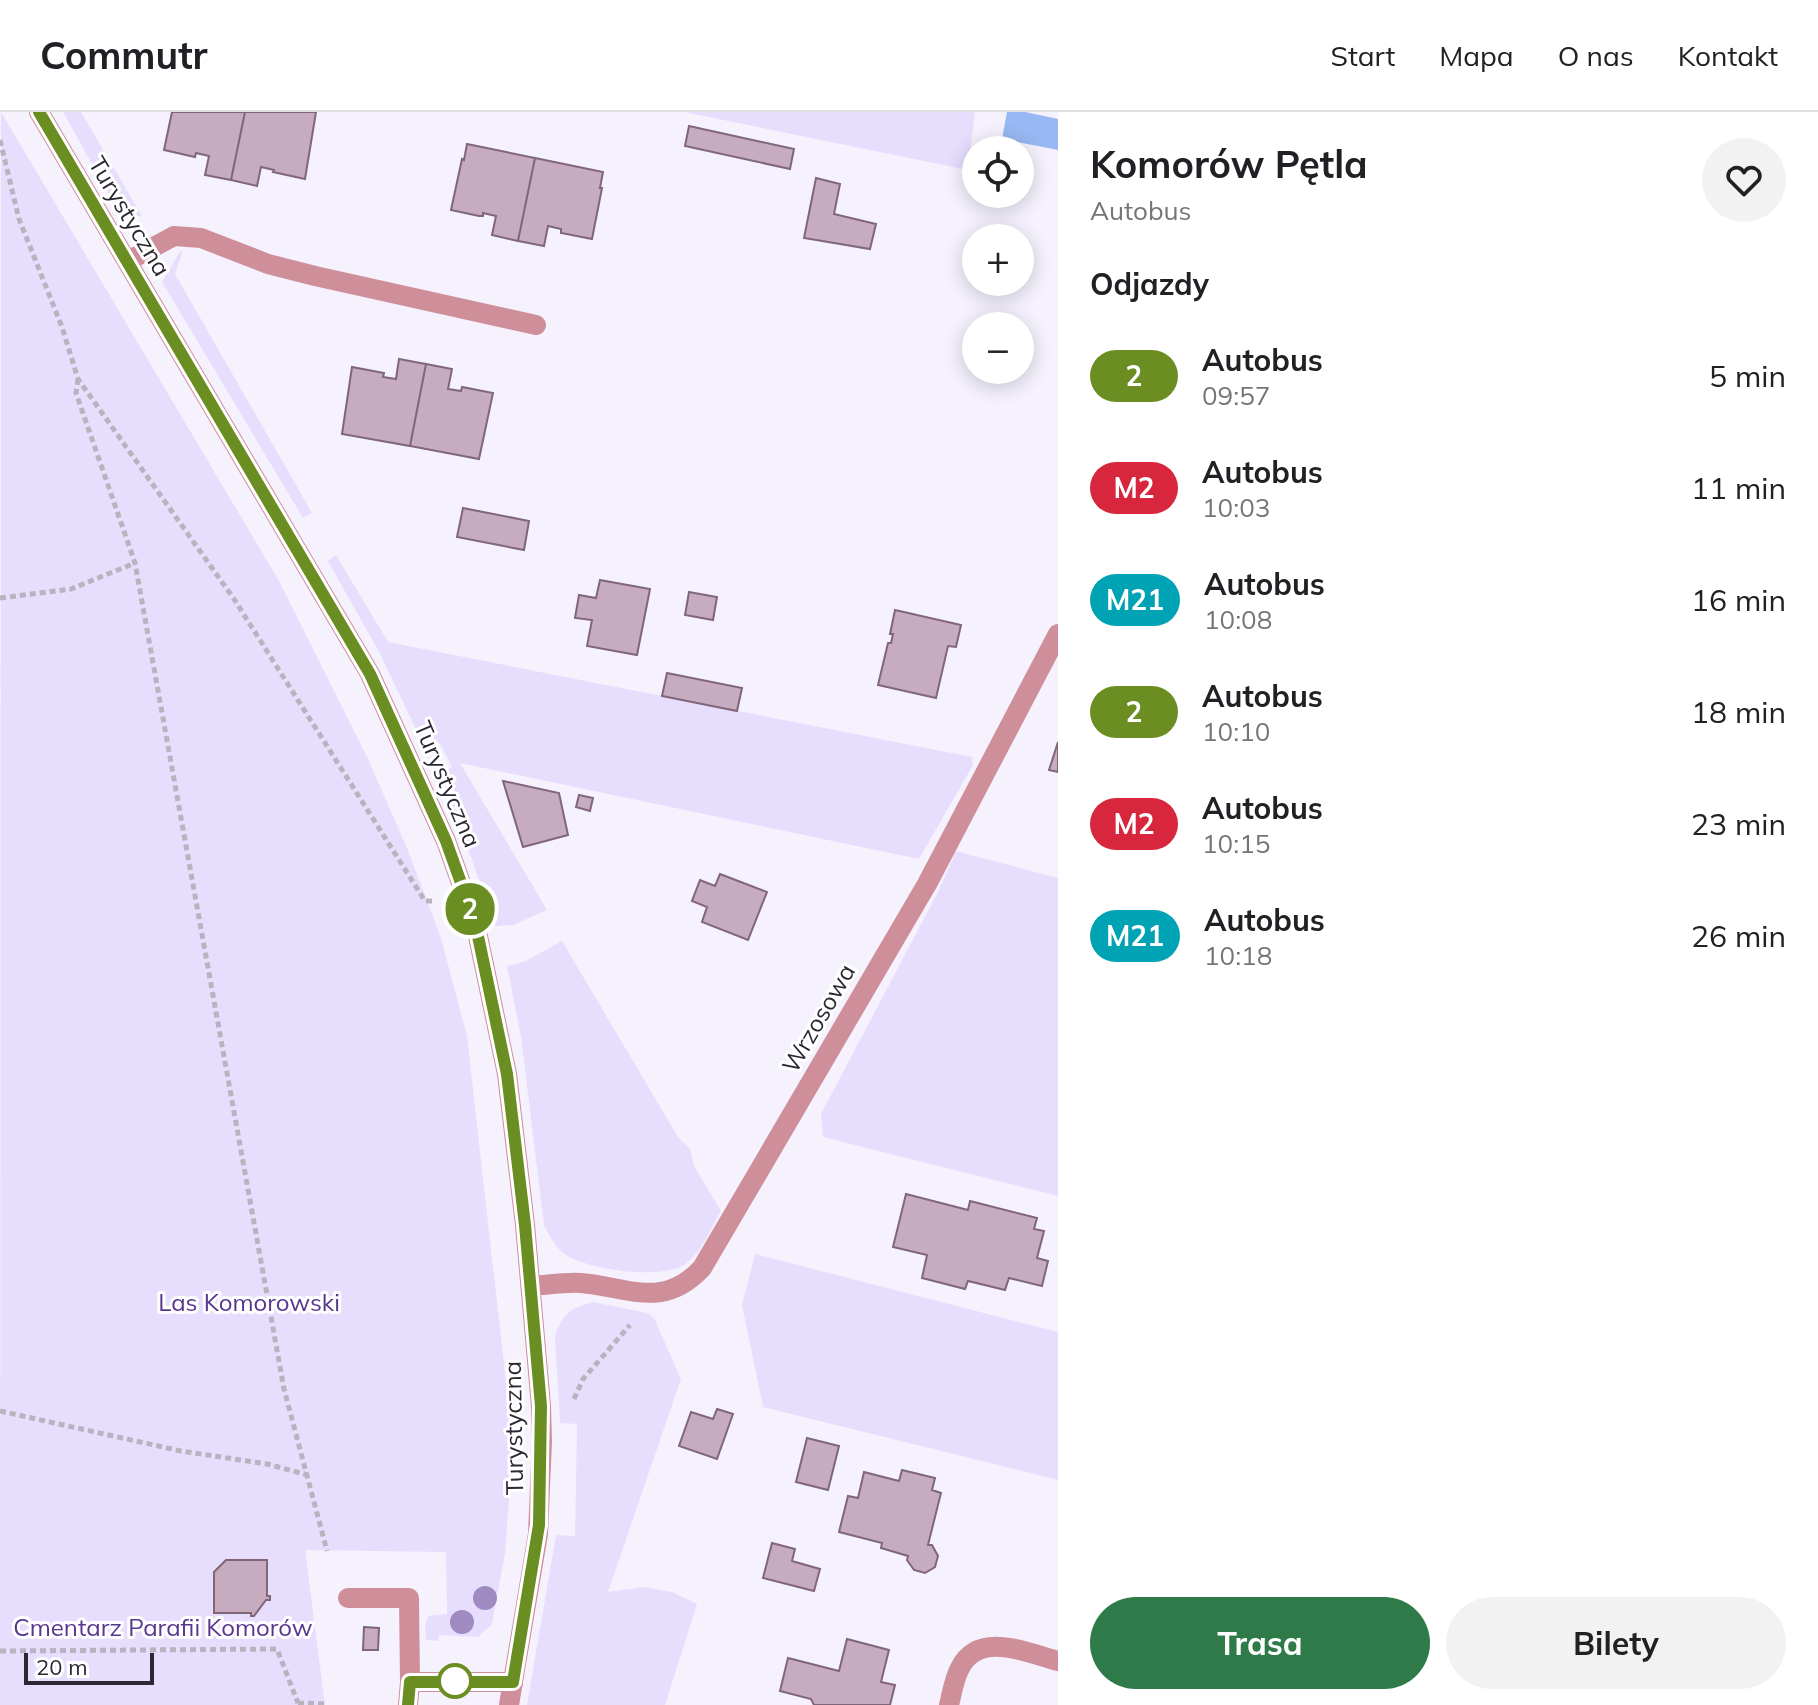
<!DOCTYPE html>
<html lang="pl">
<meta charset="utf-8">
<style>
body{margin:0;font-family:Mulish,sans-serif;background:#f2f2f2;color:#202124;height:100vh;display:flex;flex-direction:column;font-size:30px;white-space:nowrap}
*{box-sizing:border-box;margin:0}
p{font-size:26px;color:#757577}
.icon{flex:none;width:44px;height:44px;fill:none;stroke:currentColor;stroke-width:2;stroke-linecap:round;stroke-linejoin:round}
.map{position:relative;flex:1;overflow:hidden}
.details{display:flex;flex-direction:column;background:#fff;width:760px}
.details>*{flex:none}
.badge{padding:0 16px;border-radius:26px;font-size:28px;line-height:52px}
.fabs{position:absolute;left:962px;top:24px;display:grid;gap:16px}
.fabs a{display:grid;place-items:center;width:72px;height:72px;border-radius:50%;background:#fff;box-shadow:0 4px 20px #0003;font-size:40px}
.scale{position:absolute;left:24px;bottom:20px;width:130px;box-sizing:border-box;padding-left:8px;border:4px solid #2b2833;border-top:0;font-size:22px;line-height:28px;white-space:nowrap;color:#2b2833;-webkit-text-stroke:6px #fff;paint-order:stroke}
.map>.badge{position:absolute;translate:-50% -50%;box-shadow:0 0 0 4px #fff}
h2{padding:0 32px;font-size:30px;line-height:72px}
.round{display:grid;place-items:center;flex:none;width:84px;height:84px;border-radius:42px;background:#f2f2f2}
.summary{display:flex;align-items:center;justify-content:space-between;height:136px;padding:0 32px}
h1{font-size:38px;font-weight:700;line-height:60px}
.cta{display:flex;gap:16px;margin-top:auto;padding:16px 32px}
.cta a{flex:1;height:92px;border-radius:48px;background:#2e7a48;color:#fff;font-size:32px;font-weight:700;line-height:92px;text-align:center}
.cta a+a{background:#f2f2f2;color:#202124}
ul{padding:0;list-style:none}
li{display:flex;align-items:center;gap:24px;height:112px;padding:0 32px}
li div{flex:1}
li b{display:block;font-size:30px}
li em{font-style:normal}
li .badge{min-width:88px;font-weight:700;text-align:center}
header{display:flex;align-items:center;gap:48px;box-sizing:border-box;height:112px;padding:0 40px;background:#fff;border-bottom:2px solid #e0e0e0}
header strong{font-size:38px}
nav{display:flex;gap:44px;margin-inline-start:auto;font-size:28px}
main{display:flex;flex:1;min-height:0}
.map>svg:first-child{display:block}
</style>
<header>
<strong>Commutr</strong>
<nav><a>Start</a><a>Mapa</a><a>O nas</a><a>Kontakt</a></nav>
</header>
<main>
<div class="map">
<svg width="1058" height="1593" viewBox="0 0 1058 1593">
<rect width="100%" height="100%" fill="#f5f2fe"/>
<!-- green -->
<path fill="#e7defe" d="M1,0L279,469L368,647L407,736L441,826L467,924L507,1279L511,1360L505,1442L492,1512L478,1525L439,1523L438,1529L426,1528L425,1515L428,1504L447,1502L446,1440L305,1438L325,1593H0Z
M63,0H81L142,104H121Z
M684,0H975L968,58Z
M181,138L182,141L175,162L312,401L303,406L162,170Z
M336,443L388,530L972,645L973,653L919,747L460,651L547,798L513,813L495,814L471,745L437,663L452,655L439,630L424,634L379,540L328,449Z
M956,739L1058,766V1084L823,1025L821,1002L938,780Z
M562,829L678,1025L690,1037L694,1054L721,1099C711,1116 702,1139 687,1151C663,1169 589,1158 566,1143C555,1135 550,1125 544,1113L521,925L507,854L524,850Z
M755,1142L1058,1220V1368L763,1295L742,1193Z
M593,1190L648,1201L654,1206L681,1267L608,1480L645,1475L672,1480L697,1492L665,1593H527L556,1423L575,1424L577,1312L560,1311L555,1225C561,1203 572,1195 593,1190Z"/>
<!-- water -->
<path fill="#97b8f2" d="M1007,0H1025L1058,7V38L1002,27Z"/>
<!-- building -->
<path fill="#c7abbf" stroke="#806679" stroke-width="2" d="M172,0H245L231,68L205,63L209,44L196,41L195,45L164,38Z
M245,0H316L305,67L273,60L274,58L261,55L257,74L231,68Z
M689,14L794,37L790,57L685,34Z
M467,32L535,46L518,129L492,123L496,104L483,101V104H479L451,98L462,47L464,48Z
M535,46L603,60L600,76H602L592,127L561,121V117L548,114L544,134L518,129Z
M816,66L840,72L834,102L876,112L870,137L804,126Z
M399,247L426,252L410,334L342,322L352,255L384,261L383,265L396,267Z
M426,252L452,257L448,277L461,279L462,275L493,281L479,347L410,334Z
M463,396L529,409L524,438L457,425Z
M600,468L650,477L637,543L587,534L592,508L575,506L579,483L596,486Z
M689,480L717,485L713,508L685,503Z
M895,498L961,513L956,535L948,534L936,586L878,573L888,531H891L893,522H890Z
M667,561L742,576L737,599L662,584Z
M1058,630V660L1049,658Z
M503,669L559,681L568,723L523,735Z
M579,683L593,686L590,699L576,695Z
M720,762L767,780L748,828L702,810L707,795L692,789L700,768L715,774Z
M906,1082L968,1098L970,1089L1037,1106L1034,1117L1044,1119L1037,1146L1048,1149L1042,1174L1009,1166L1005,1178L968,1169L965,1177L922,1166L927,1143L893,1135Z
M717,1297L733,1302L717,1347L679,1334L691,1300L713,1307Z
M807,1326L839,1334L828,1378L796,1370Z
M902,1358L935,1366L932,1378L941,1381L928,1433H932L938,1444L935,1455L925,1461L914,1458L907,1448L908,1444L881,1436L882,1431L839,1420L848,1384L858,1386L864,1360L899,1369Z
M772,1431L795,1437L792,1449L820,1457L814,1479L763,1466Z
M226,1448H267V1484H270V1488H266L254,1504H251V1501H214V1460Z
M364,1515L379,1516L378,1538H363Z
M847,1527L889,1538L881,1570L895,1573L890,1593H814L811,1587L780,1579L788,1546L839,1559Z"/>
<g fill="none" stroke-linecap="round" stroke-linejoin="round">
<!-- path -->
<path stroke="#b7b4bf" stroke-width="5" stroke-dasharray="6 4" stroke-linecap="butt" d="M0,28L19,107L62,215L78,267L234,487L425,789H433
M78,267L76,281L135,451L284,1277L327,1439
M0,486L71,477L135,451
M574,1287L583,1267L630,1213
M0,1299L181,1339L267,1352L308,1363
M0,1539L277,1537L298,1591
M298,1591L325,1592"/>
<!-- lane -->
<path stroke="#ce8f9b" stroke-width="20" d="M128,149L174,124L201,126L268,152L315,164L536,213
M348,1486H409L410,1570
M408,1593L410,1570H513"/>
<!-- street -->
<path stroke="#ce8f9b" stroke-width="20" d="M39,0L370,562L446,729L475,810L507,962L525,1113L541,1294L542,1329L538,1422L509,1593
M531,1174C548,1173 564,1170 581,1171C629,1175 663,1198 702,1156L927,772L1058,522
M949,1593C952,1581 954,1567 960,1556C979,1518 1027,1541 1058,1549"/>
</g>
<!-- trees -->
<g fill="#9f8bc2">
<circle cx="485" cy="1486" r="12"/>
<circle cx="462" cy="1510" r="12"/>
</g>
<g fill="none" stroke-linecap="round" stroke-linejoin="round">
<defs>
<path id="line" d="M39,0L370,562L446,729L475,810L507,962L525,1113L541,1294L539,1413L513,1570H410L408,1593"/>
</defs>
<!-- line casing -->
<use href="#line" stroke="#fff" stroke-width="18"/>
<!-- line -->
<use href="#line" stroke="#6b8e23" stroke-width="12"/>
</g>
<!-- markers -->
<circle fill="#fff" stroke="#6b8e23" stroke-width="4" cx="455" cy="1569" r="16"/>
<g text-anchor="middle" dominant-baseline="central" stroke-width="6" stroke-linejoin="round" paint-order="stroke">
<!-- street labels -->
<g font-size="24" fill="#2b2833" stroke="#fff">
<text transform="translate(130 104) rotate(59)">Turystyczna</text>
<text transform="translate(448 672) rotate(67)">Turystyczna</text>
<text transform="translate(818 906) rotate(-60)">Wrzosowa</text>
<text transform="translate(513 1316) rotate(-91)">Turystyczna</text>
</g>
<!-- park labels -->
<g font-size="24" fill="#583690" stroke="#fff">
<text x="249" y="1190">Las Komorowski</text>
<text x="163" y="1515">Cmentarz Parafii Komorów</text>
</g>
</g>
</svg>
<div class="fabs">
<a><svg class="icon" aria-label="locate" viewBox="0 0 24 24"><circle cx="12" cy="12" r="6"/><path d="M12 2v4M12 18v4M2 12h4M18 12h4"/></svg></a>
<a>+</a>
<a>−</a>
</div>
<div class="scale">20 m</div>
<b class="badge" style="left:470px;top:797px;background:#6b8e23;color:#fff">2</b>
</div>
<section class="details">
<div class="summary"><div><h1>Komorów Pętla</h1><p>Autobus</p></div><a class="round"><svg class="icon" aria-label="heart" viewBox="0 0 24 24"><path d="M12 20l-8-8c-3-5 5-10 8-4 3-6 11-1 8 4z"/></svg></a></div>
<h2>Odjazdy</h2>
<ul>
<li><span class="badge" style="background:#6b8e23;color:#fff">2</span><div><b>Autobus</b><p>09:57</p></div><em>5 min</em></li>
<li><span class="badge" style="background:#d7263d;color:#fff">M2</span><div><b>Autobus</b><p>10:03</p></div><em>11 min</em></li>
<li><span class="badge" style="background:#00a3b4;color:#fff">M21</span><div><b>Autobus</b><p>10:08</p></div><em>16 min</em></li>
<li><span class="badge" style="background:#6b8e23;color:#fff">2</span><div><b>Autobus</b><p>10:10</p></div><em>18 min</em></li>
<li><span class="badge" style="background:#d7263d;color:#fff">M2</span><div><b>Autobus</b><p>10:15</p></div><em>23 min</em></li>
<li><span class="badge" style="background:#00a3b4;color:#fff">M21</span><div><b>Autobus</b><p>10:18</p></div><em>26 min</em></li>
</ul>
<div class="cta"><a>Trasa</a><a>Bilety</a></div>
</section>
</main>
